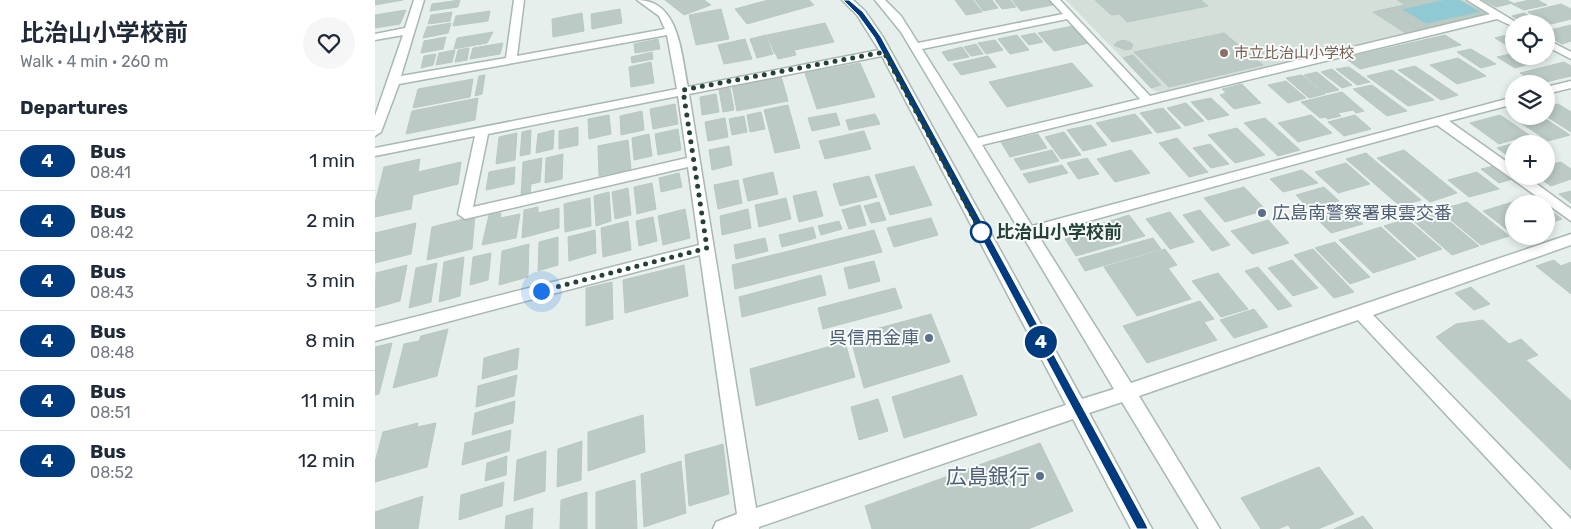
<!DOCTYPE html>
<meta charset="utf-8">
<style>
body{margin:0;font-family:Rubik,"Noto Sans JP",sans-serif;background:#f6f6f7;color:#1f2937;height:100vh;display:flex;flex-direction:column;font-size:19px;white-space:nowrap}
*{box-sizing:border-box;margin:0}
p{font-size:16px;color:#747a83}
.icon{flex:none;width:28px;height:28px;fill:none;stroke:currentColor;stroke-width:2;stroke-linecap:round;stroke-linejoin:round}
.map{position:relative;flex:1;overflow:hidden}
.side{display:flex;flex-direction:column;background:#fff;width:375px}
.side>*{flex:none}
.badge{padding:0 10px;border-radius:16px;font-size:18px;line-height:32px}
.buttons{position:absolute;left:1130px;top:15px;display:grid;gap:10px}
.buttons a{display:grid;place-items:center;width:50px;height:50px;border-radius:50%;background:#fff;box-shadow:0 2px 8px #0003;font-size:25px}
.you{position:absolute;width:25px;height:25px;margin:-12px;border:4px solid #fff;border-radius:50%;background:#1a73e8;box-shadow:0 0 0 8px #1a73e833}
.map>.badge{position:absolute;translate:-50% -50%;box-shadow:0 0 0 2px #fff}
h2{padding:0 20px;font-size:19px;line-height:45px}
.round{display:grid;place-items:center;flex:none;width:52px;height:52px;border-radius:26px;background:#f6f6f7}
.overview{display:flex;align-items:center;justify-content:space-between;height:85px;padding:0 20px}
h1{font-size:24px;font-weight:700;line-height:38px}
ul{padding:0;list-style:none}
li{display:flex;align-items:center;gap:15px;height:60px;padding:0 20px;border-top:1px solid #e0e1e3}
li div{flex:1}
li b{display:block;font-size:19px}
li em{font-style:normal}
li .badge{min-width:55px;font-weight:700;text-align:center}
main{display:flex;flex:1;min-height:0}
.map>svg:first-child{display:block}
</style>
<main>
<section class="side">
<div class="overview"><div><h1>比治山小学校前</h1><p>Walk · 4 min · 260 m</p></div><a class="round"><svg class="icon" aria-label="heart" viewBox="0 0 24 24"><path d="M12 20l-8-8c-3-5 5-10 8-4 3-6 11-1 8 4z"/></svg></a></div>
<h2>Departures</h2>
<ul>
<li><span class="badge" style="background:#003b80;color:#fff">4</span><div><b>Bus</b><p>08:41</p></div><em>1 min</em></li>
<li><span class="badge" style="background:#003b80;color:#fff">4</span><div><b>Bus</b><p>08:42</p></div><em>2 min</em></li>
<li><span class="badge" style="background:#003b80;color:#fff">4</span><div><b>Bus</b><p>08:43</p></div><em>3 min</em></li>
<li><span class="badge" style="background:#003b80;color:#fff">4</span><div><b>Bus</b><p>08:48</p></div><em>8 min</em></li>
<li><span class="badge" style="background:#003b80;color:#fff">4</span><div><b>Bus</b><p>08:51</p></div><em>11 min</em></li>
<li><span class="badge" style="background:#003b80;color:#fff">4</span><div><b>Bus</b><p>08:52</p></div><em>12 min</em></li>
</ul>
</section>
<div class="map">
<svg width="1196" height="529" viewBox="0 0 1196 529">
<rect width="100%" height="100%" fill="#e6efeb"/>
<!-- built -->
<path fill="#d4dfda" d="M691,0H1091L1117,15L786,92L779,91Z"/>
<!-- water -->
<path fill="#8ec9d4" d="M1067,0H1085L1106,12L1051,24L1026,9Z"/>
<!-- building -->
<path fill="#bbcac4" stroke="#b8c9c2" d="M0,0H28L0,5Z
M85,0L83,7L55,11L57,4Z
M290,0H329L336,5L309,15Z
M393,0H434L439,5L372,24L360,9Z
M580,0H598L607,12L591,15Z
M600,0H617L623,8L608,11Z
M620,0H635L641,7L627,9Z
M637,0H674L678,5L646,11Z
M720,0H826L833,6L752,22L744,14L736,15Z
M1022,0H1067L1026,9L1051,24L1106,12L1085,0L1115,15L1046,31L1011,9L1030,5Z
M1108,0H1132L1138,3L1121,7Z
M1155,0H1163L1172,5L1149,10L1137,4Z
M1186,4L1196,9V19L1176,24L1153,12Z
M245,9L247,23L217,29L216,14Z
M346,9L354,39L321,45L314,15Z
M1011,9L1046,31L1032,34L998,12Z
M31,10L25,24L0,28V15Z
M115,11L113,21L78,26L81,16Z
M77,12L75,21L53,24L56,15Z
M207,13L209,31L178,37L177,19Z
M1149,13L1165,22L1151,24L1137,16Z
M76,23L73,33L48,38L52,27Z
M450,23L459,42L400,54L392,35Z
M1196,25V41L1187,44L1171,35V31Z
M698,26L714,43L679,51L663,33Z
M118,32L112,43L79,49L82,38Z
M660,33L668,42L654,45L646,36Z
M849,33L888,65L794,87L759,52Z
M1139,33L1138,49L1120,38Z
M391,35L398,54L382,58L375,39Z
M642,35L654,50L635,54L623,39Z
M1070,35L1086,45L985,69L970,58Z
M71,37L68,49L46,53L49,41Z
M283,39L285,49L260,53L259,44Z
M370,39L377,59L349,64L343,45Z
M620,40L628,50L611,54L603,43Z
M748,40L755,42L758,45L756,49L750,50L739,45L742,42Z
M128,43L125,54L95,59L98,48Z
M601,44L608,54L596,56L589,47Z
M889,46L896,52L884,54L878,49Z
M587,47L594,57L573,61L567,52Z
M94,48L92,60L80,62L83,50Z
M1096,49L1121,64L1106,68L1082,52Z
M80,50L77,62L61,65L64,53Z
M419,50L421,55L403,59L401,54Z
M277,52L278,59L257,63L256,57Z
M1139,53V56H1166L1172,59L1140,68L1122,57Z
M61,54L58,65L46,68L49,56Z
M758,55L786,85L776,88L748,58Z
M613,56L621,67L586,75L578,64Z
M1083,58L1111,76L1082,84L1055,65Z
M276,62L279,83L256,87L254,67Z
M1189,62L1196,66V76L1162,84L1145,73Z
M485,63L500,97L442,109L430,73Z
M697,63L718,86L632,107L614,82Z
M1040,66L1083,95L1066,100L1023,70Z
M974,67L995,82L982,85L961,69Z
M957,69L977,85L967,88L946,72Z
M1017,70L1059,100L1033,106L992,76Z
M942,72L964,90L950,93L929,75Z
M110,75L107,94L100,96L104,76Z
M927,75L950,94L934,98L911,78Z
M406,76L413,101L362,111L357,85Z
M98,79L95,97L38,108L43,89Z
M911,81L931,98L913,103L893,85Z
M867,84L886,103L859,109L845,95L851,93L847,89Z
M997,85L1032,111L1012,116L978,89Z
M355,88L359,110L348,112L344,90Z
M967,92L989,111L981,113L978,110L963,113L966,116L953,119L950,117L945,118L926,102Z
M341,94L344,112L327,115L325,97Z
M103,98L100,120L31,134L37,111Z
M836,98L854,115L833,120L816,102Z
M811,103L829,121L810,126L792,108Z
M300,104L303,124L278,129L275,109Z
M1183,104L1196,112V132L1171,116V107Z
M413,105L425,148L400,153L389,110Z
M788,108L806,128L782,133L765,113Z
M267,111L269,130L246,135L245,116Z
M386,112L390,129L375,132L372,115Z
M461,113L465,125L437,131L433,118Z
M500,114L505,124L474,130L471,120Z
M760,114L777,133L737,142L721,123Z
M234,115L236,134L214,139L213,119Z
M936,115L957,133L923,142L903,123Z
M980,115L996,129L969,136L953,122Z
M1125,115L1166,143L1147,144L1140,139L1124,144L1095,123Z
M369,116L372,132L357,135L354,119Z
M1146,116H1166L1195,135L1173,141L1146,123L1152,121Z
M350,118L353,137L333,141L330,122Z
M890,118L925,150L903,156L869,123Z
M716,125L732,145L708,151L692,130Z
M203,127V145L184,149V131Z
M862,128L890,155L860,163L833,135Z
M303,129L306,150L283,155L280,134Z
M156,130L155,154L145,156L147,132Z
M179,130L178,149L161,153L163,134Z
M489,131L496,149L450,159L444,141Z
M689,132L706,155L686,159L670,137Z
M142,133L140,160L121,164L124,137Z
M274,134L277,156L259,160L257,138Z
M663,134L672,148L635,157L626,142Z
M802,138L833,172L814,177L784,143Z
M253,140L256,169L224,176L223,146Z
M1140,143L1139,160L1122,148Z
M835,144L854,164L836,168L818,148Z
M354,146L357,165L337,170L334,150Z
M677,150L684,161L646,170L639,159Z
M756,150L775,173L740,182L722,159Z
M1029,150L1082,193L1055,202L1002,158Z
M991,153L1046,200L1025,206L971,159Z
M188,154L187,179L170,183L171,158Z
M167,158L165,182L156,184L155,194L146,196L148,162Z
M712,158L724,174L703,179L692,163Z
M45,159L43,172L86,162L83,184L38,195L36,209L0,217V203L9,167Z
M1186,162L1196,169V179L1176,186L1162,176H1171V166Z
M971,163L995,184L963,193L940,172Z
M687,165L693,173L654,183L648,174Z
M539,166L557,205L515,215L500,175Z
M1119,166L1137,179L1124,183L1106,169Z
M140,167L139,184L111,190L114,172Z
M927,170L943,183L908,192L895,179Z
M398,172L403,194L373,201L368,179Z
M1102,172L1124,189L1094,197L1073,180Z
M304,173L307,187L286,192L284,178Z
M494,176L502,197L465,206L458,184Z
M363,180L367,203L343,209L339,185Z
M277,183L281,209L262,214L259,187Z
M869,187L891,210L850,222L829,198Z
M949,187L964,201L935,210L921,195Z
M253,188L256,215L240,219L237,192Z
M441,191L448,216L424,222L418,196Z
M1196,191V203L1184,194Z
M234,192L236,221L221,226L219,196Z
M1157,196L1168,204H1139V235L1108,211Z
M215,198L216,226L190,232L189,204Z
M411,198L416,219L384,227L380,205Z
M504,202L511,220L496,223L489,206Z
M1092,202L1134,236L1106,245L1064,210Z
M485,205L491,225L474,229L467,210Z
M163,207V213L184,208V228L147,238L149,210Z
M1171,207L1187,219L1171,224Z
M971,208L988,224L956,233L940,217Z
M310,209L315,238L288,245L283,216Z
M373,209L376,228L347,235L345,216Z
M825,210L855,245L837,251L808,215Z
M1061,210L1104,246L1077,255L1035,218Z
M795,212L819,242L795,249L771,219Z
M126,213L125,218L145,214L141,238L107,245L114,215Z
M754,215L770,236L701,256L690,239L691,235Z
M100,216L97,249L52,260L57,227Z
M278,217L282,241L264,246L261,221Z
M556,218L563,235L519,247L512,228Z
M1032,219L1067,249L1043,257L1009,226Z
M893,220L914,243L877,254L856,231Z
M253,221L256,250L228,257L226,228Z
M464,221L467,229L446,235L443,226Z
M41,223L36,254L0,263V233Z
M438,227L441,238L407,247L404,235Z
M1006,227L1041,259L998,273L964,240Z
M220,230L221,253L194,261L193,237Z
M499,230L507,252L360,289L357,265Z
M183,237V265L163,271L164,242Z
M390,238L393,251L361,259L359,245Z
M778,238L786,249L710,271L703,259Z
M960,242L995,277L975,284L940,248Z
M154,244L153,277L124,285L127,251Z
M790,249L802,265L793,268L816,299L762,316L729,267Z
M938,249L979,292L959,298L919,255Z
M116,253L113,280L95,285L98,257Z
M89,257L85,296L64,302L69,262Z
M917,260L943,288L918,296L893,268Z
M1179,260L1186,266L1196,262V294L1161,266Z
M499,261L505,281L474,289L469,268Z
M62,263L56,302L34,308L41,268Z
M32,265L25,301L0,308L1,273Z
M309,265L313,296L250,313L248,280Z
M883,267L917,306L903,310L870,271Z
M843,273L873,309L846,317L817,281Z
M446,275L451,295L367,317L364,297Z
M237,282L238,319L211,326V288Z
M1096,287L1115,304L1099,310L1080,293Z
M520,288L527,308L448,329L443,308Z
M825,301L839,319L829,322L842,340L772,363L748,326Z
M879,309L893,327L859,338L845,320Z
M556,314L575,362L489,388L475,336Z
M1108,320L1134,344L1146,339L1163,355L1151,360L1196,401V470L1061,337L1081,324Z
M73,329L62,376L18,388L29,344L44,341L46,336Z
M470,342L480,377L381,406L375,369Z
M17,343L4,394L0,395V347Z
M144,348L142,369L107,379L109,358Z
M142,375L139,396L101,407L103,386Z
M587,375L602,415L529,438L517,397Z
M503,399L513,431L484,440L476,407Z
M140,401L138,423L97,435L100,413Z
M268,415L270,452L213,471V432Z
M43,423L42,427L61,423L52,467L0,482V462L8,432Z
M136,430L134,451L87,465L90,443Z
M207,441L206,480L182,487L183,449Z
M665,443L698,511L653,529H497L490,506Z
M348,444L354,494L314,506L310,455Z
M171,451L170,491L139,501L142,460Z
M132,456L131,475L110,481L112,463Z
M306,461L311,513L269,527L266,474Z
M944,467L979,514L943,529H916L913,525L903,529H886L866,498Z
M260,480L262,529H221V492Z
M129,482L127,506L84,520L86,495Z
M212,492V529H185L186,500Z
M48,496L43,529H0V512Z
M158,508L157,529H130L131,516Z
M988,516L998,529H959Z"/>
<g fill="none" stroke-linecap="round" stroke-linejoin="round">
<defs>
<path id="minor" d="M39,0H49L26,76L131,58L139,0H149L142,56L290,29L284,16L262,0C305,0 306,55 313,87L504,50L482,15L467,0H478L490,11L508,37L707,399L739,389L526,32L500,0H510L526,16L543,43L688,14L675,0H685L775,96L1115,14L1092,0H1104L1144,24H1139V27L1122,19L607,145L657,226L1139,97V104L1074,121L1139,167V176H1151L1196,209V221L1062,125L663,235L756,383L1196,234V245L998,315L1196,519V529H1178L983,320L764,396L845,529H824L747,402L714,413L777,529H756L698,419L384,527V529H338L341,522L362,514L325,255L0,341V327L324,245L313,167L90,219L83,214L100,136L0,156V148L302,89L292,35L24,84L6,132L0,136V116L28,35L0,40V34L30,28ZM692,19L765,99L603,138L547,49ZM507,56L691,405L381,508L314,94ZM303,96L312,158L98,207L113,134Z
M1171,39L1196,52V59L1171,46Z
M1196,81V88L1171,94V87Z"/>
</defs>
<!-- minor casing -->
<use href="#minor" stroke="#a8b8b2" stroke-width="3"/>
<!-- minor -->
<use href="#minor" fill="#fff" fill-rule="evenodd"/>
</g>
<!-- line -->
<path fill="#003b80" stroke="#fff" d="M468,0H474L488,12L506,37L771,524L773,529H762L499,37L483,15Z"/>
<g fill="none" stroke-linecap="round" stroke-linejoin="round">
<!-- walk -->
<path stroke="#24423a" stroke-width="5" stroke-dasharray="0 9" d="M166,291L332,248L308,90L509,52L606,232"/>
</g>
<!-- markers -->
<circle fill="#8d6e63" stroke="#f7fbf9" stroke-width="2" cx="849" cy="53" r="5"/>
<g fill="#5c6f8a" stroke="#f7fbf9" stroke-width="2">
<circle cx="887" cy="213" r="5"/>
<circle cx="554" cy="338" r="5"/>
<circle cx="665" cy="476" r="5"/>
</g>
<circle fill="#fff" stroke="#003b80" stroke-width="2.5" cx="606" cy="232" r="10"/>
<g text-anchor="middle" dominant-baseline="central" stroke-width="4" stroke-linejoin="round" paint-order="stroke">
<!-- far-education labels -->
<g font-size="15" fill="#785e54" stroke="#f7fbf9" text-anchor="start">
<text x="859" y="53">市立比治山小学校</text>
</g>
<!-- service labels -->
<g font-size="18" fill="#4e5e75" stroke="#f7fbf9" text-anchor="start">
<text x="897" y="213">広島南警察署東雲交番</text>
<text x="544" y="338" text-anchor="end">呉信用金庫</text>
</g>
<!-- stop labels -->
<g font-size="18" font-weight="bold" fill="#24423a" stroke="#f7fbf9" text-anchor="start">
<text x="621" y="232">比治山小学校前</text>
</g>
<!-- near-service labels -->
<g font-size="21" fill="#4e5e75" stroke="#f7fbf9" text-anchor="end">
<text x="655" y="476">広島銀行</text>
</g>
</g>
</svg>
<div class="buttons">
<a><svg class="icon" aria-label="locate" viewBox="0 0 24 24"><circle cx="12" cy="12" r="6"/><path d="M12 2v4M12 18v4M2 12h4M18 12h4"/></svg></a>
<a><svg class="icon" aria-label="layers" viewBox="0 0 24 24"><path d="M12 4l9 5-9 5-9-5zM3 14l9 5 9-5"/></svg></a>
<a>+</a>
<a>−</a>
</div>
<div class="you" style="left:166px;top:291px"></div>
<b class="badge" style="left:666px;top:342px;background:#003b80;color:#fff">4</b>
</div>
</main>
